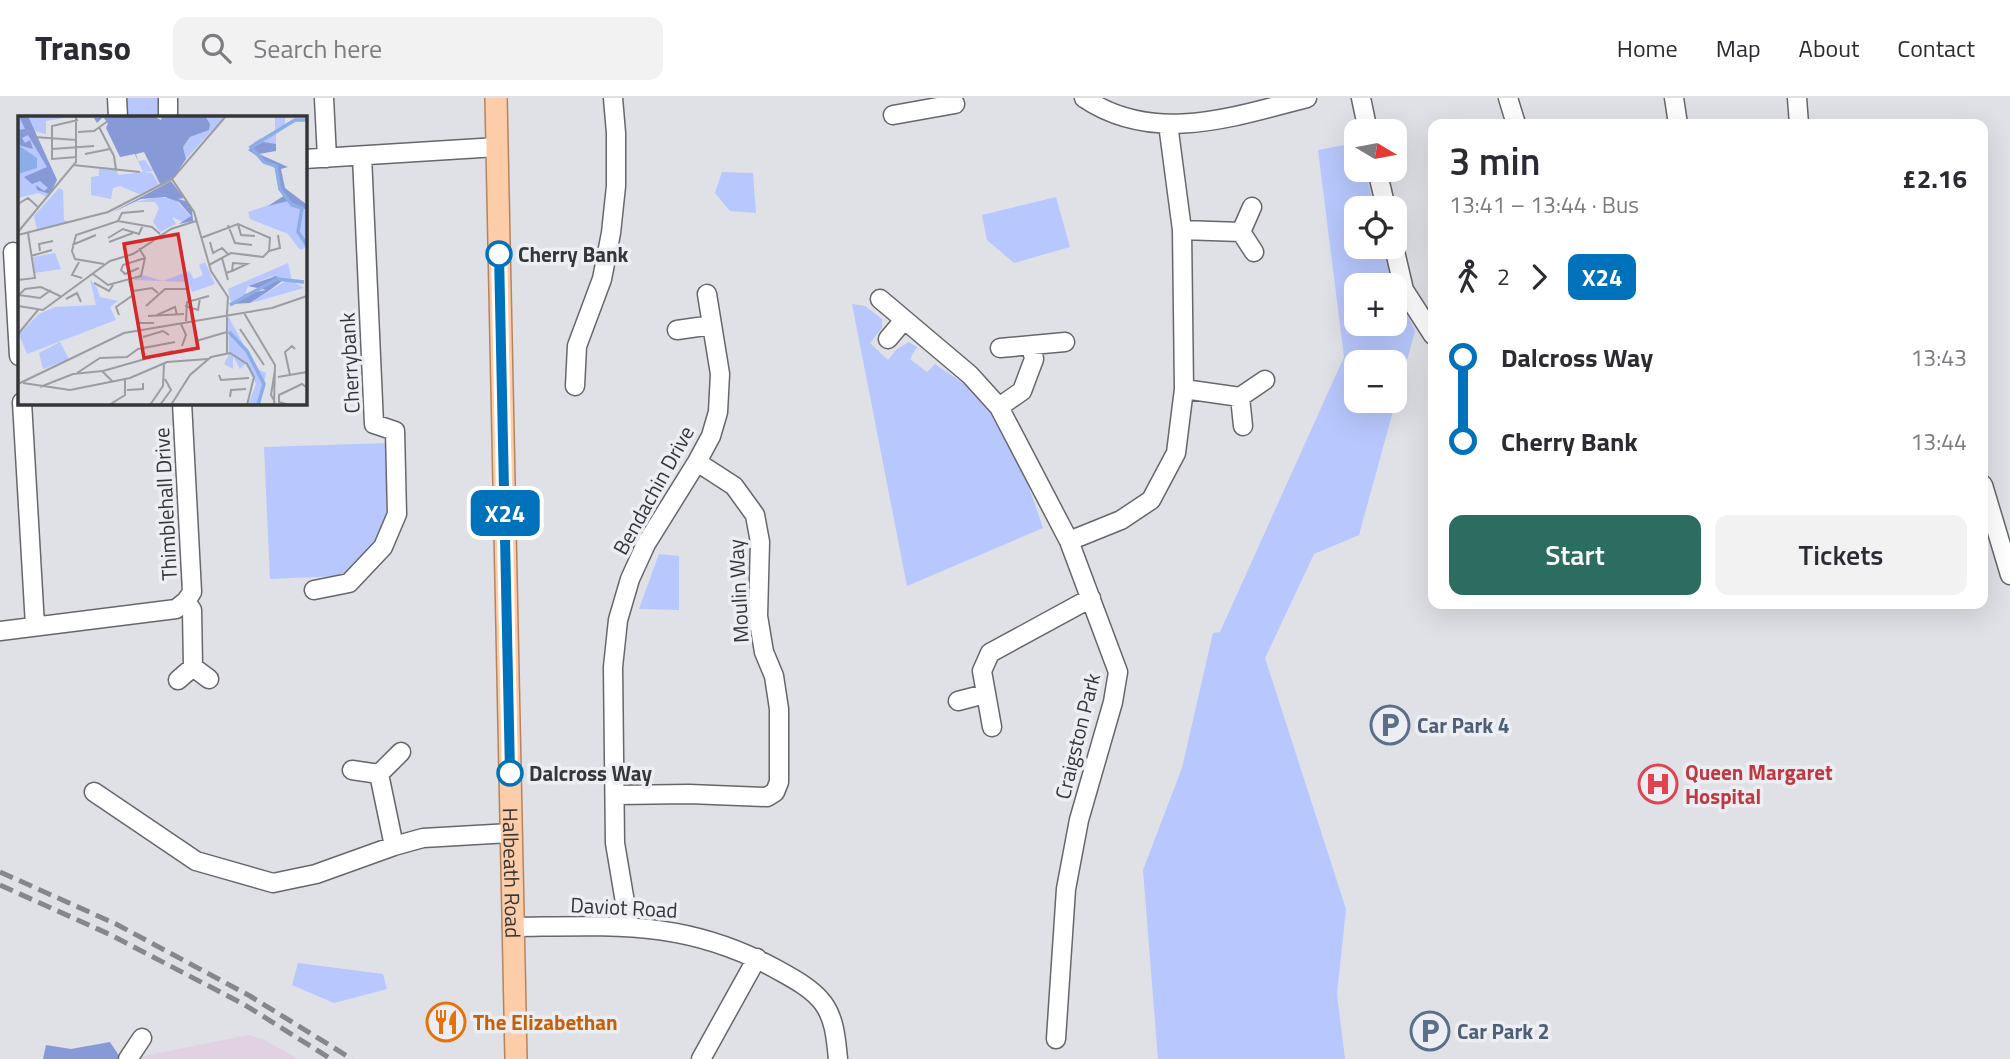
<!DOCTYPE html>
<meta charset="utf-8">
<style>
body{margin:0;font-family:"Titillium Web",sans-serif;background:#f2f2f3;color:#2b2b33;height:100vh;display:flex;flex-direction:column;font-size:26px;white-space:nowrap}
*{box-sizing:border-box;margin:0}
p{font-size:23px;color:#7c7c81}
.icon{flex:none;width:38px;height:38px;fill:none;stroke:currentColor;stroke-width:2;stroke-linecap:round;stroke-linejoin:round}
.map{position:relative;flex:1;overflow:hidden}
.side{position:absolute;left:1428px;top:21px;width:560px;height:490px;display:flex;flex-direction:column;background:#fff;border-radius:14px;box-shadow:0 7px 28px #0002}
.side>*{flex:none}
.badge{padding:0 14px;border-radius:10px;font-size:24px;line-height:46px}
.needle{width:46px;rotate:100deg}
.buttons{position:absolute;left:1344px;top:21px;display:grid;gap:14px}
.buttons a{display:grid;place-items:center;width:63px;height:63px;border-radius:14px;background:#fff;box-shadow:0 7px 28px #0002;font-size:35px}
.map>.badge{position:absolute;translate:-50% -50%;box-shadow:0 0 0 4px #fff}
.legs{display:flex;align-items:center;gap:10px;height:77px;padding:0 21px;font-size:23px}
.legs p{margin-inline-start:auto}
.headline{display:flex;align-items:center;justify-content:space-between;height:119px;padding:0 21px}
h1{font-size:38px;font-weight:600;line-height:52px}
.action{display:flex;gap:14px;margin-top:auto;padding:14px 21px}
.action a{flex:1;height:80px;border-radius:14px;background:#2b6e60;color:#fff;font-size:28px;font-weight:600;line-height:80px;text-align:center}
.action a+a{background:#f2f2f3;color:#2b2b33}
ul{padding:0 21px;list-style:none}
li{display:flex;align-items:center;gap:24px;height:84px;font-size:26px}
li i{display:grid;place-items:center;width:10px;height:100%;margin:0 9px;background:currentColor}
li i::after{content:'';width:18px;height:18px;margin:-9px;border:5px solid;border-radius:50%;background:#fff}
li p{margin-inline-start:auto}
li:first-child i{background:linear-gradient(#0000 50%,currentColor 0)}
li:last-child i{background:linear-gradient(currentColor 50%,#0000 0)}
header{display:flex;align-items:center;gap:42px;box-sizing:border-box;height:98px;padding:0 35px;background:#fff;border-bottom:2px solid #e1e1e2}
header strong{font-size:33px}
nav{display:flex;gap:38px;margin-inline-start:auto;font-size:24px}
.search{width:490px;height:63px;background:#f2f2f3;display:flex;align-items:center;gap:18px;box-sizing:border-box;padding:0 24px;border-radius:14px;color:#7c7c81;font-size:26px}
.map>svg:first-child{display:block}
</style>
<header>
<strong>Transo</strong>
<div class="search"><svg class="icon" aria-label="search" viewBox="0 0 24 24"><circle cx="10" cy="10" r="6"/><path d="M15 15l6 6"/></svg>Search here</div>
<nav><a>Home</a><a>Map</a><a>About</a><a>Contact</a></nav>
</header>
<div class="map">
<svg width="2010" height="961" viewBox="0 0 2010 961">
<rect width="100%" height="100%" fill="#dfe1e6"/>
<!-- industrial -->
<path fill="#e1d1e3" d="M248,937L263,941L298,961H129Z"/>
<!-- green -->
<path fill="#b8c7fd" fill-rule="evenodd" d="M124,0H160L161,19H125Z
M1356,45V72H1365L1374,110H1356V149H1383L1393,187H1356V226H1395V191L1415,233L1359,437L1314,456L1265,560L1346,811L1337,896L1345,961H1158L1143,772L1182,670L1213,535L1220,534L1344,259L1318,52ZM1356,264H1395V303H1356Z
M722,74L753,75L756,115L730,113L715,95Z
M1056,99L1070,149L1014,165L987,142L982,117Z
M852,206L865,208L882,221V230L870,245L888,262L897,251L909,244L917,249L910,261L927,274L935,266C951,277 969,288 983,303C1009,329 1031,394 1043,430L907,488Z
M388,345L386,425L377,447L353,473L338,478L270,481L264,349Z
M659,456L679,458V512L639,511Z
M298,865L383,876L387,891L334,905L292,887Z"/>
<!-- forest -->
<path fill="#8899d7" d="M110,944L120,959L117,961H43L46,947L71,951Z"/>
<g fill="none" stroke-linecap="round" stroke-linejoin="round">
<defs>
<path id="minor" d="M117,0L118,19
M168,0V19
M324,0L327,60
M1084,0C1154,47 1233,19 1307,0
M1361,0L1368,33
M1508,0L1516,26
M1674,0L1678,26
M1797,0L1799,26
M893,17L955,6
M304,61L497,49
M1377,72L1386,110
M1252,109L1241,134L1254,154
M1182,132L1241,134
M1394,149L1404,192L1433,237
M13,154L19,258
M880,201L970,277L999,309L1069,443L1118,574L1113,604L1079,722L1066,791L1056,941
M677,232L712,227
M888,241L904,222
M1000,250L1065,244
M575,288L577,248L602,181L611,135L616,88V35L613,0
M1184,291L1240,299
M22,304L35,528
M999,309L1022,293L1034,261L1031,248
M1243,328L1240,299L1265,282
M1983,387L2010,477
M1069,443L1121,422L1151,402L1176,355L1184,291L1182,132L1168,26
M314,492L349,485L383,449L397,416L395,333L374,326L362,58
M0,533L176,511L186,503
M193,569L209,581
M178,582L193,569L192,512L186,503L192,494L182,304
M958,603L985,596
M992,629L982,573L990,555L1091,500
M352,672L379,676L394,748
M379,676L401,654
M94,694L196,763L273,785L316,776L394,748L423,740L511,735
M616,697L689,696L767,699L775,694L779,684V611L774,578L764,554L758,518L760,444L755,417L734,388L697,364
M629,828L615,745L613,569L618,522L630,481L646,446L697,364L711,338L718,314L720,276L707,196
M512,829C612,828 685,821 776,871C792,880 812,890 823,905C835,921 836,942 838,961
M128,961L142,940
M701,961L757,860"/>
<g id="major">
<path id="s1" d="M496,0L516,961"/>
</g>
</defs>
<!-- minor casing -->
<use href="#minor" stroke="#65676b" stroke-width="21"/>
<!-- major casing -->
<use href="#major" stroke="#b6835d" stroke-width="24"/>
<!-- minor -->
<use href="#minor" stroke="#fff" stroke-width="18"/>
<!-- major -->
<use href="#major" stroke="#fdcdaa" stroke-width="21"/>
<!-- rail -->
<path stroke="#86878a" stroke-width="5" stroke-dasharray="14 7" stroke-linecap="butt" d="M0,774L116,826L250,898L352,961
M0,787L111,837L245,907L331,961"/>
</g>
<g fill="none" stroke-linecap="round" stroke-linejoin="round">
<defs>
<path id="line-1" d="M499,156L510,675"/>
</defs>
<!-- line-1 casing -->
<use href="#line-1" stroke="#fff" stroke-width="16"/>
<!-- line-1 -->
<use href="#line-1" stroke="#0072bc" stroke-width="10"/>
</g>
<!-- icons -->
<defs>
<symbol id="parking-ring" viewBox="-11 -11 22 22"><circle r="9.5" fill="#eceef3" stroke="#5c6f8a" stroke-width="1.5"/><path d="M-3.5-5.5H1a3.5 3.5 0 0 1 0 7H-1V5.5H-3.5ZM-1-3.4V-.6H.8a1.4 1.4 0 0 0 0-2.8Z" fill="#5c6f8a"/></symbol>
<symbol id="hospital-ring" viewBox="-11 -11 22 22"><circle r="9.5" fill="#eceef3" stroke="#e0444e" stroke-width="1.5"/><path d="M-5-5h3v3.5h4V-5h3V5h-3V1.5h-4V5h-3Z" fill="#e0444e"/></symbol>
<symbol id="restaurant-ring" viewBox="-11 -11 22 22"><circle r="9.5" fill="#eceef3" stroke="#e8710a" stroke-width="1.5"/><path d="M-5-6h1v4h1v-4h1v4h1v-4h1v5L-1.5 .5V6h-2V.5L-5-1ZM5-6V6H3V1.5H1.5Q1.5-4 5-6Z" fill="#e8710a"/></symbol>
</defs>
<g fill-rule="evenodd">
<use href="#parking-ring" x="1368" y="605" width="44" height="44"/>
<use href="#hospital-ring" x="1636" y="664" width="44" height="44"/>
<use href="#restaurant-ring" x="424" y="902" width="44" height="44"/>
<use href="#parking-ring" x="1408" y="911" width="44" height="44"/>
</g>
<!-- markers -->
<g fill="#fff" stroke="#0072bc" stroke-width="3.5">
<circle cx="499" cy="156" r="12"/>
<circle cx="510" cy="675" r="12"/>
</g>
<g text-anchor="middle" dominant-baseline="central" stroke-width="7" stroke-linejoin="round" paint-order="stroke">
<!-- stop labels -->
<g font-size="21" font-weight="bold" fill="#353637" stroke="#eceef3" text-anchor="start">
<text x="518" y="156">Cherry Bank</text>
<text x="529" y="675">Dalcross Way</text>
</g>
<!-- street labels -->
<g font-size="21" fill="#353637" stroke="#eceef3">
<text transform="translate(349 265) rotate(-93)">Cherrybank</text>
<text transform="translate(653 392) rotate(-61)">Bendachin Drive</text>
<text transform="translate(165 406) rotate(-93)">Thimblehall Drive</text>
<text transform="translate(738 493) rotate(-93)">Moulin Way</text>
<text transform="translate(1077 638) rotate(-76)">Craigston Park</text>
<text stroke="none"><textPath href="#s1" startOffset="775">Halbeath Road</textPath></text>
<text transform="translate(624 809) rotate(3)">Daviot Road</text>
</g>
<!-- service labels -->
<g font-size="21" font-weight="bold" fill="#4e5e75" stroke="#eceef3" text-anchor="start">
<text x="1417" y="627">Car Park 4</text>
<text x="1457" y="933">Car Park 2</text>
</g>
<!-- health labels -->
<g font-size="21" font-weight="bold" fill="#be3a42" stroke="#eceef3" text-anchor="start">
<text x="1685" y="674">Queen Margaret<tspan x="1685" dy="24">Hospital</tspan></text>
</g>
<!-- food labels -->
<g font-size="21" font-weight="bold" fill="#c56008" stroke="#eceef3" text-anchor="start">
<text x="473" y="924">The Elizabethan</text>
</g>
</g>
<!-- overview -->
<g transform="translate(18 18)">
<rect width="289" height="289" fill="#dfe1e6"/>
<path d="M0,0H58L28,5V18L16,15L39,64L30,81L20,77L0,82ZM187,0H207L168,43L165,31L172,21L188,15L191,8ZM257,0H267V11L258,17V28H237L232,33L236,26L257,15ZM127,44L135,55L125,56L134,57L141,69L121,78L102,70L95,72L93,83L73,79V61L81,60V53L99,54L100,59L125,56L120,45ZM41,72L45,74L46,104L51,106L19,114L16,100ZM140,81L157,83L173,101L165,106L154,101L158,108L142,116L135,106L141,92L137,86H117ZM263,85H274L289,94V131L282,134L270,118L232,103L230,96ZM37,137L43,153L17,157L15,141ZM187,146L197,168L174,176L170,166L115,164L125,159L145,165L171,155L176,163L185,159L181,149ZM270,147L274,165L286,172L232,187L268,165L254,160L230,170L227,178L213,187L210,173ZM72,163L79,172L82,181L100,185L92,191L98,204L9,238L1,218L21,198L37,191L78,189ZM210,200L239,253L248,257L242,289H230L238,268L228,247L222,253L215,240V253L206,248L211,238ZM42,226L51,243L25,253L21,237Z" fill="#b8c7fd"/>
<path d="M1,0H10L39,64L32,78L19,74L18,69L26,75L30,72L22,65L14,68L6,61L29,51L10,19L4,22L7,27L12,24L15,33L0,29V14L7,13ZM135,0L143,4L144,0H187L192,8L191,14L172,21L165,31L168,43L156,61L142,68L126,36L118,38L120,45L117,38L102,41L88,12L90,7L85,1L79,7L76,2ZM245,26L258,28V35L241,38L270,51L263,53L267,72L288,88L289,94L270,85L250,90L267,79L261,74L257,52L230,34ZM153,65L166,82L160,83L168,85L174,94L175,105L161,108L173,100L161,86L147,81L123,83L93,97ZM258,160L264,165L252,174L232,187L214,188L227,178L248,174L230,170Z" fill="#8899d7"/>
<path d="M0,29L19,42V52L0,58Z" fill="#8bade8"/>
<path fill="none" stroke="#8bade8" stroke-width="3.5" d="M289,4H277L233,31L246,46L258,50L262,73L274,89L284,92L280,116L289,129M212,189L259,163L286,166M211,216L229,235L246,268L240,289"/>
<path fill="none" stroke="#9b9da0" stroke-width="2" d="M208,0L154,63L176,96L193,155L210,181L209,198M81,11L96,40L98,54M60,16L76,15L90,5M16,21L59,24M34,33L76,30M67,38L92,33M59,41L34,43V10L60,4M55,49L122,56M0,88L10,82L21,92M100,105L104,97L126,95M220,108L223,119L237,120M210,109L217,127L234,129M0,116L58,46V0M0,119L90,96L154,63M90,122L105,113L121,118L125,109M183,122L220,108L252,122L251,135L245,141L213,137L191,149M91,126L115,117M192,126L195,137L204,132L210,138M54,129L78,119M22,135L21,128L35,125M251,135L262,132L260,119M13,140L34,134M204,142L210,164M61,146L54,159L64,162M86,148L57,143L54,135L58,119L100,105L134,111L142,118M121,152L107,158L103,154L105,149L127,142M208,157L214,155L215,147L229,148L214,155M75,158L90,169L123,160L127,142L121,132M0,164L17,162L10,117M76,167L91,175L95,169M115,175L134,172L140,177M1,179L22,182L33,174M0,180L7,173L23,171L44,181M48,183L59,177L63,186M0,190L25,194L92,145L115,138L153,113L178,105M128,190L147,173H169M167,190L180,194L182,182M226,197L257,249L256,289M209,198V238M101,199L98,191L115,179L111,165M139,199L157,191L159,199M130,200L166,198M168,205L169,186L191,180M163,208L168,219L164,230M222,213L246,249M120,214V207H136M0,218L20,194M125,221L145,215L151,219M178,225L209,216M85,255L155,235M59,257L82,242L109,241L120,233L157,226M201,259L203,264L231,262M272,259L267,236L274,230L277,233M260,261L289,256M5,267L52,274L112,262L149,246L190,243M0,268L106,217L254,192L289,180M22,271L55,258L84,255L95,266M109,274L125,273V267M212,281L213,274L228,273M257,286L253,279L257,254M91,289L107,279V264M132,289L145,270L146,247M142,289L153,274L147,263M153,289L172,259L193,241L212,237L229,248L236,261L229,289M271,289L261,286V279L284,268L288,271"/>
<path fill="#d62828" fill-opacity="0.15" stroke="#d62828" stroke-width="3.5" d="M160,118L180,232L126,242L106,128Z"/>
<rect width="289" height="289" fill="none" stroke="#353637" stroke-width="3.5"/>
</g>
</svg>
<div class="buttons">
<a><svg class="needle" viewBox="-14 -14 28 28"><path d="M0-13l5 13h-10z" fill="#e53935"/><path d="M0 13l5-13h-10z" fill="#7c7c81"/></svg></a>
<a><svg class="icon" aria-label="locate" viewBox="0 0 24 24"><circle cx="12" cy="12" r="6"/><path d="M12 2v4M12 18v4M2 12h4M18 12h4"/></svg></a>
<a>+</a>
<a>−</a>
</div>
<b class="badge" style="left:505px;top:415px;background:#0072bc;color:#fff">X24</b>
<section class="side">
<div class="headline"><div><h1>3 min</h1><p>13:41 – 13:44 · Bus</p></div><b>£2.16</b></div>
<div class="legs"><svg class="icon" aria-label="walk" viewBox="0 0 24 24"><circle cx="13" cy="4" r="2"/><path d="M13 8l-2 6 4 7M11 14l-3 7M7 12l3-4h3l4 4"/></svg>2<svg class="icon" aria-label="forward" viewBox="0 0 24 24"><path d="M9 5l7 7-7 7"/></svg><b class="badge" style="background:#0072bc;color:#fff">X24</b></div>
<ul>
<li><i style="color:#0072bc"></i><b>Dalcross Way</b><p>13:43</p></li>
<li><i style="color:#0072bc"></i><b>Cherry Bank</b><p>13:44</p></li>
</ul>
<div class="action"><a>Start</a><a>Tickets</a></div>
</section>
</div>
